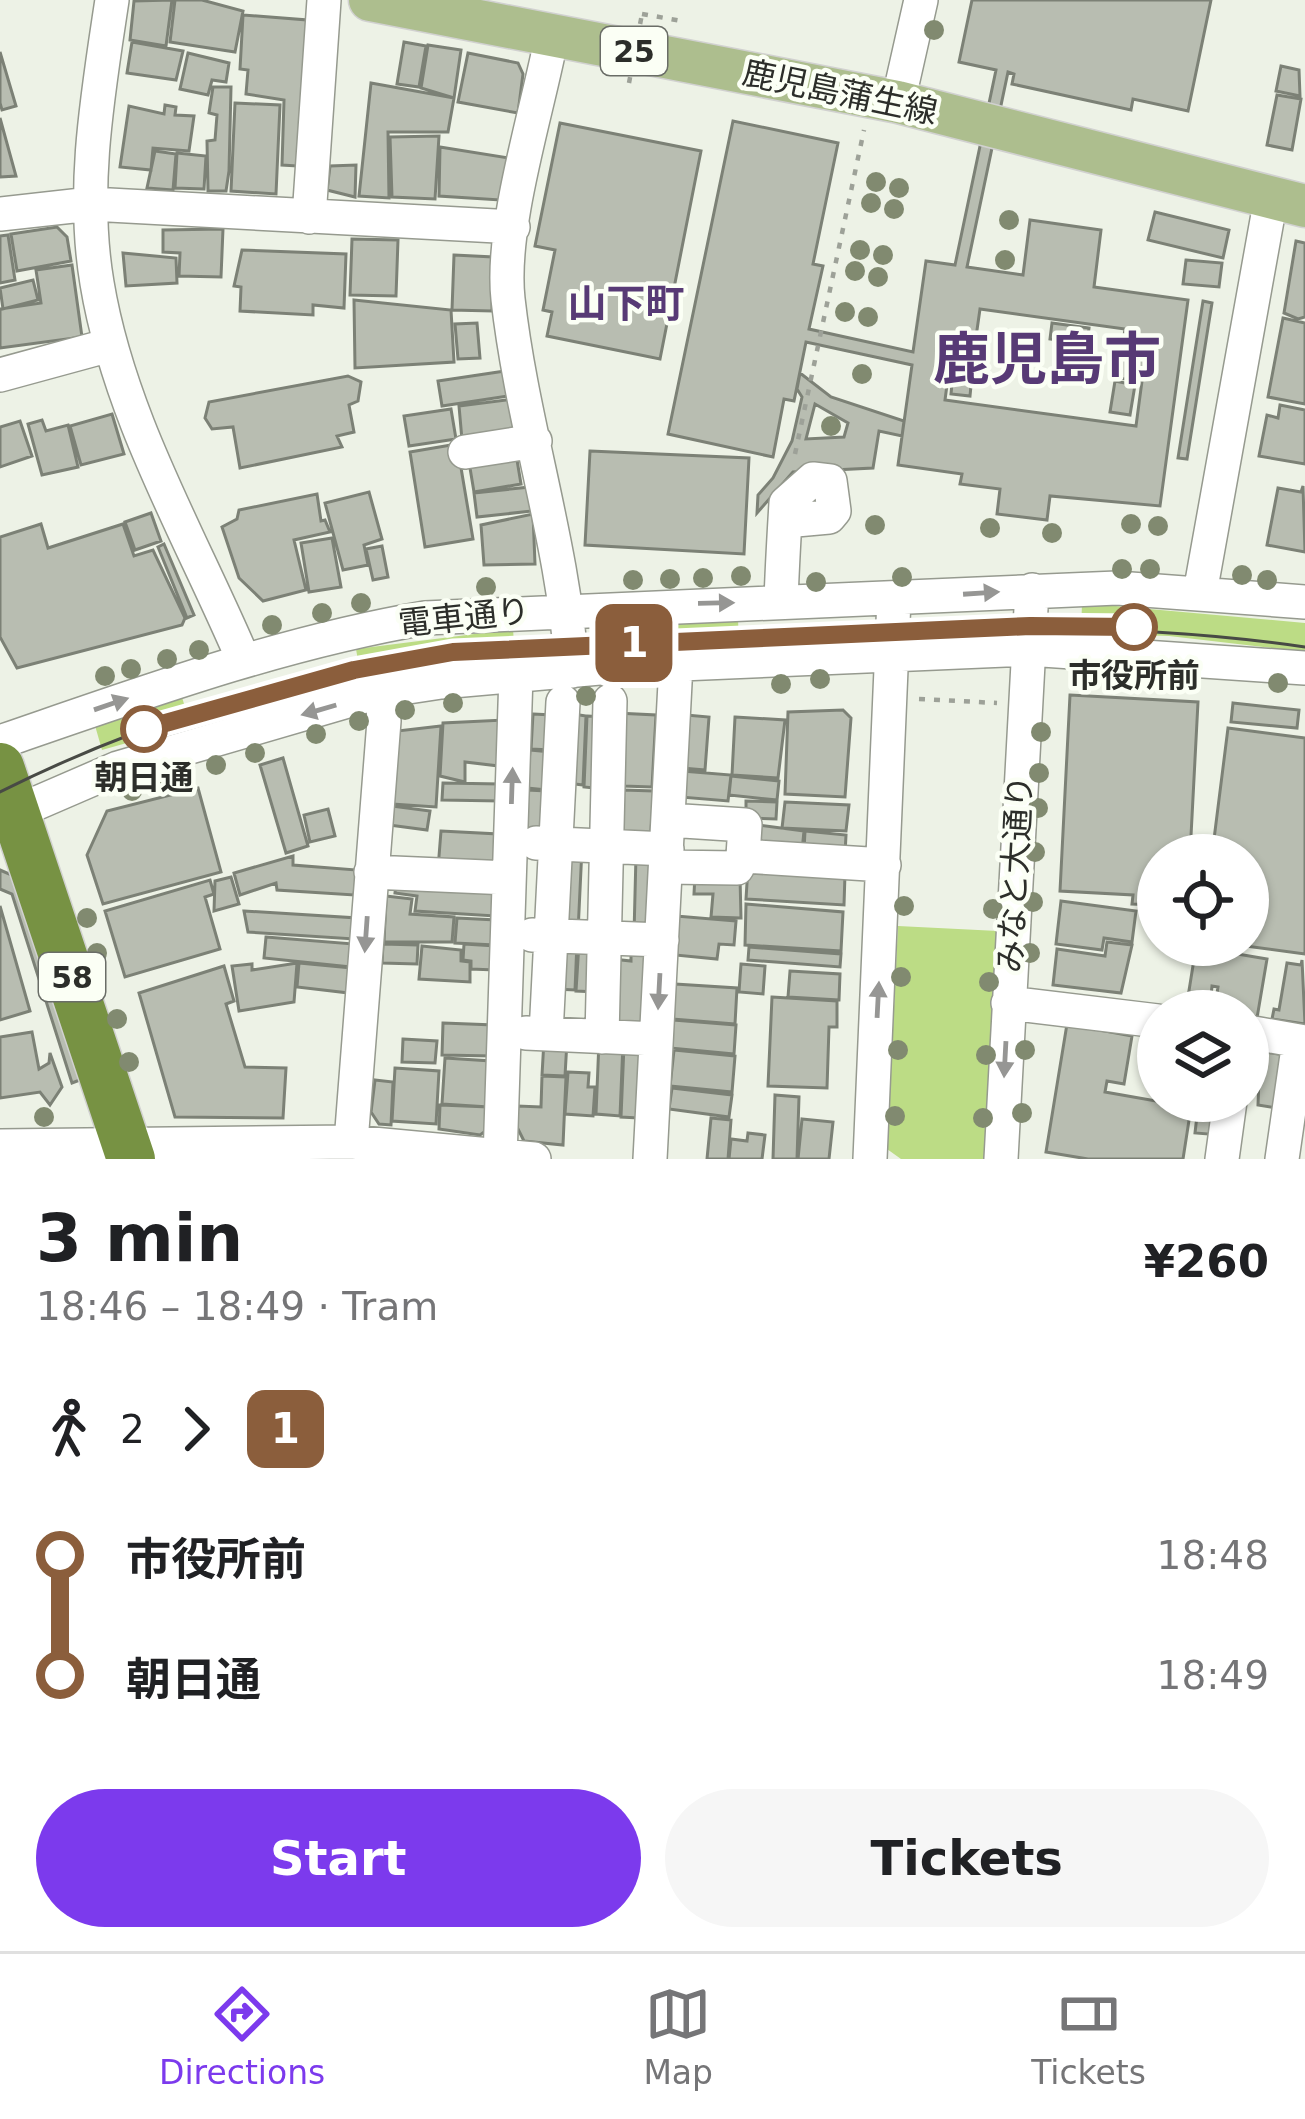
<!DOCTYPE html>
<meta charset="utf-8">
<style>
body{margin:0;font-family:"DejaVu Sans","Noto Sans JP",sans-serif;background:#f6f6f6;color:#202124;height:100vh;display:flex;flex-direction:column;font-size:45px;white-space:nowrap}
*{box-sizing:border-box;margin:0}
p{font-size:39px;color:#757577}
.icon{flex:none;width:66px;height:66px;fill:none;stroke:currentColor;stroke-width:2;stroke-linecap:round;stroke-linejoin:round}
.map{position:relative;height:1159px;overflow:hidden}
.sheet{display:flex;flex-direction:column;background:#fff;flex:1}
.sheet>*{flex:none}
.badge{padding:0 24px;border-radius:18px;font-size:42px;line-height:78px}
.tools{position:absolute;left:1137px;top:834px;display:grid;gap:24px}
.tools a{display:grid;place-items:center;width:132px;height:132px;border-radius:50%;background:#fff;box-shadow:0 3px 9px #0004;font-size:60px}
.map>.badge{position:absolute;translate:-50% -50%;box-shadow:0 0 0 6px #fff}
.legs{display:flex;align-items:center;gap:18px;height:132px;padding:0 36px;font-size:39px}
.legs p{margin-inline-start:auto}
.headline{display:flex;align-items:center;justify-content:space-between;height:204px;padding:0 36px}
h1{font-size:66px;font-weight:800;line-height:90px}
.cta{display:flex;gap:24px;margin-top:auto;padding:24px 36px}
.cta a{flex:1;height:138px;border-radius:72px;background:#7c3aed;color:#fff;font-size:48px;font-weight:800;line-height:138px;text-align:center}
.cta a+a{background:#f6f6f6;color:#202124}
ul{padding:0 36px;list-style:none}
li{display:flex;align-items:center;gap:42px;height:120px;font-size:45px}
li i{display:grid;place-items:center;width:18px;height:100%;margin:0 15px;background:currentColor}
li i::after{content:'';width:30px;height:30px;margin:-15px;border:9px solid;border-radius:50%;background:#fff}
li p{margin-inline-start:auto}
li:first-child i{background:linear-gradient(#0000 50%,currentColor 0)}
li:last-child i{background:linear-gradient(currentColor 50%,#0000 0)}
.dock{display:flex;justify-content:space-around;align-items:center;height:168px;border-top:3px solid #e0e0e0;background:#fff;font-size:33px;color:#757577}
.dock a{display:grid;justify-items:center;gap:6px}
.dock .current{color:#7c3aed}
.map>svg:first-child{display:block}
</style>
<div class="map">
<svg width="1305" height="1159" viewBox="0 0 1305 1159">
<rect width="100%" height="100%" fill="#edf2e6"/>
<!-- green -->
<path fill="#bcdc85" d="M1082,603L1305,623V652L1169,636L1081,633Z
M738,618L739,647L596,654L595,625Z
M513,629L515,658L361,678L356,649Z
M182,697L190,725L102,750L94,722Z
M898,926L998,931L987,1159H901L887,1149Z"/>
<!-- building -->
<path fill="#b8bdb1" stroke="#7c8176" stroke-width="3" fill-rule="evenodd" d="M172,0L166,46L130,40L134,1Z
M175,0H202L243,11L235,52L170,42Z
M972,0H1211L1188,111L1133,99L1131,110L1012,84L1014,74L1008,72L967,267L1023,275L1030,220L1101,230L1094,287L1188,300L1160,506L1050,496L1047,520L997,514L1000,489L960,484L962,474L898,465L912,365L806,342L794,401L784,399L773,457L668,434L733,121L838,143L813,264L823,266L809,329L913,352L926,261L955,265L996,70L959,62ZM980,309L1125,329L1118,378L1142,381L1136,426L945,400L951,355L973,358Z
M243,15L307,20L297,166L282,165L284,100L246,94L248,70L240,69Z
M132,42L183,51L176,80L127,73Z
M404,42L426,46L419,87L397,84Z
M428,45L461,50L454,98L421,88Z
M0,52L16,106L2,110L0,103Z
M188,53L229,63L226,82L212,80L208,95L180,89Z
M468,53L518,63L523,74L518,113L458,102Z
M1281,66L1299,70L1300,96L1276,91Z
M371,83L454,98L448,132H388L389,198L359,196Z
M213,87H231L229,171L226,191H208L207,141L215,140L217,115L209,113Z
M1277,95L1301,99L1292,150L1267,145Z
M235,103L280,105L276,194L231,191Z
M165,105L176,107L175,115L194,116L189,151L153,148L151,170L120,167L129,106L164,114Z
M0,118L16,176L0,177Z
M560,123L701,151L660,359L547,336L552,312L543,310L555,250L535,246Z
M439,136L435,199L392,197L390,137Z
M440,147L509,158L500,200L439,196Z
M155,151L176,154L173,190L147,188Z
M177,153L206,156L204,189L175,188Z
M356,165L355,197L327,190L330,166Z
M1155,212L1229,230L1223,258L1148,240Z
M57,227L67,237L71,261L17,271L11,234Z
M223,229L221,277L179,276L180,253L163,252V230Z
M8,235L15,280L0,283V236Z
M352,239L398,240L396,296L350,295Z
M1296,241L1305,243V317L1298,319L1284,313Z
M242,250L346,254L344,308L313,305V315L240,311L241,287L234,286Z
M123,253L176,258L177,283L126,286Z
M454,255L493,257L492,311L452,310Z
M1186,260L1222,263L1219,287L1183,284Z
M72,265L82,337L0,348V309L41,303L36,270Z
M33,280L38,300L3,309L0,288Z
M354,300L451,310L454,362L355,368Z
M1203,301L1212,303L1187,459L1178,458Z
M1283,318L1305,323V404L1268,397Z
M477,323L480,358L458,359L455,324Z
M1052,323L1089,328L1087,344L1050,339Z
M954,363L973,365L970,396L951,394Z
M505,371L508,396L442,406L438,381Z
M800,373L831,397L904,421L902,436L879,431L873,468L793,472L757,513L758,495L773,478L792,441L802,397L797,389ZM815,404L848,423L844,437L806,439Z
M348,376L361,382L358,401L349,405L354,432L337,436L342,447L240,468L233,427L212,429L205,418L209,402Z
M1115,381L1135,385L1130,415L1110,412Z
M514,399L518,433L462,440L459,406Z
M1280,405L1305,410V464L1259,456L1267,415L1278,418Z
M451,409L456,439L409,446L404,416Z
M112,414L124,454L81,465L70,426Z
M42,420L46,431L68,425L78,467L42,475L28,424Z
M20,421L32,456L0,467V427Z
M457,444L473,539L425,547L410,452Z
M590,451L749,458L744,554L585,545Z
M516,454L521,484L474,492L469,462Z
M1303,486L1305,552L1267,545L1278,488L1301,492Z
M530,487L532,511L477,517L474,493Z
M369,492L382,539L364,545L368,565L343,570L325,503Z
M317,494L321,521L325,520L330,532L294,540L306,590L263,601L239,578L222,527L237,519L239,510Z
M151,513L161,541L135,550L125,522Z
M533,514L535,564L484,565L481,525Z
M41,524L48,548L123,524L134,556L153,550L185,618L182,625L17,668L0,637V537Z
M332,538L341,587L309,592L301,543Z
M164,544L194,615L187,618L158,547Z
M382,546L388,577L373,580L366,549Z
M1070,695L1198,702L1190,855H1158V905L1132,904L1133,895L1060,891Z
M1233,703L1299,710L1297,728L1231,722Z
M843,710L851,718L845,797L785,794L788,712Z
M616,713L656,715L652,787L623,786Z
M533,714L552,715L551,750L531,749Z
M573,714L586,716L583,785L567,783Z
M686,715L709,717L705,770L682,768Z
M587,716L605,717L604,789L584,787Z
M735,717L785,720L778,778L732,775Z
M504,720L499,766L465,762V782L440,776L443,723Z
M441,726L436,807L392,804L397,731Z
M1228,728L1305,738V954L1238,945H1248V855H1212Z
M530,750L551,752L547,790L527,788Z
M283,758L308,846L286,853L260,765Z
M682,771L731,775L728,801L680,797Z
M731,776L779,781L777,800L729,795Z
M443,783L500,784V801L442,800Z
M198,788L221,872L103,904L87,855L107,811Z
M527,790L547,791L545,838L525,836Z
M623,790L654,791L650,843L613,841Z
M746,801L777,802L776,819L746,818Z
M785,802L849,805L846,831L782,828Z
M392,806L430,811L427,830L389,825Z
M328,809L335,836L310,842L304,815Z
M750,824L804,831L802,851L748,847Z
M441,831L498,834L496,875L438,869Z
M805,831L846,835L845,854L804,850Z
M560,847L582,848L578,932L555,931Z
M636,855L651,856L648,935L634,934Z
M293,856V865L357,870L354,895L277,890L276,883L240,895L234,873Z
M748,867L845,874L844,905L746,899Z
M0,870L14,876L85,1078L72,1083L12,894L0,889Z
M695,875L740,877L741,918L711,917L713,894H694Z
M231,877L239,904L214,911L215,881Z
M210,880L214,894L205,897L220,949L125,977L105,911Z
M498,880L495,916L415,911L417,896L395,893L396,883Z
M386,896L412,899L410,914L454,917L452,942H384Z
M1061,901L1136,911L1132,942L1104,938L1102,950L1056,944Z
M746,904L843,912L841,951L745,945Z
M0,906L30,1011L0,1020Z
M244,911L357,918L354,939L248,932Z
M676,916L736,921L734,945L719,944L717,959L675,955Z
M457,918L496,920L495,945L455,943Z
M266,937L354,944L351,967L264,958Z
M556,941L577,942L575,990L555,989Z
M1107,942L1132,945L1121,993L1053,985L1057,949L1105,956Z
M579,943L600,944L597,992L576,991Z
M383,944L418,945L417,964L382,963Z
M464,944L496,946L495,970L471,969V961L463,960Z
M422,946L461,950V961L470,962V982L419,979Z
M631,946H646L642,1033L608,1031L612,959L631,961Z
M749,947L841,954L840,967L748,960Z
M1196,947L1267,959L1257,1018L1248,1017V1011H1214L1218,987L1212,986L1210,1006L1187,1003Z
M1302,960L1305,1024L1272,1019L1274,1009L1279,1010L1287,963L1301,965Z
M297,963L294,1002L239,1011L232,966L252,964V970Z
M299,963L352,968L349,993L297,987Z
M741,964L765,966L763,994L739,992Z
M224,966L234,1001L226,1004L245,1067L286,1068L283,1118L175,1117L139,993Z
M790,971L840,974L839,1000L788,997Z
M675,984L737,988L735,1024L672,1019Z
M772,997L837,1001V1027H829L827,1088L768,1086Z
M673,1020L736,1025L734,1054L670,1048Z
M443,1023L494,1025L493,1056L442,1055Z
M1067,1024L1132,1036L1124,1084L1107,1081L1105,1092L1156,1101L1158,1085V1101H1192L1183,1159H1088L1046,1152Z
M32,1032L39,1069L49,1063L50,1053L62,1087L50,1105L40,1092L0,1098V1037Z
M403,1039L437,1041L435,1063L402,1062Z
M544,1040L567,1041L565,1076L542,1075Z
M599,1041L623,1043L620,1116L596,1114Z
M624,1045L642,1046L638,1118L621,1117Z
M674,1050L735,1056L732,1092L670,1086Z
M1260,1051L1292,1056L1283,1109L1258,1105Z
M445,1058L491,1061L489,1107L442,1104Z
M395,1068L439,1071L436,1124L392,1121Z
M568,1072L589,1073L588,1087H595L593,1116L565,1114Z
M542,1076L566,1077L563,1145L524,1141L516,1125L518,1106L541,1107Z
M375,1080L393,1082L391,1125L379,1124L371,1112Z
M672,1088L732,1095L729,1117L669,1109Z
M775,1095L799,1097L797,1159H773Z
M440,1105L489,1107L487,1130L480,1135L439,1129Z
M1198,1107L1222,1110L1220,1135L1195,1133Z
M711,1118L731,1120L728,1159H707Z
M802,1119L833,1122L829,1159H798Z
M748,1133L765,1135L762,1159H729L731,1139L747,1141Z"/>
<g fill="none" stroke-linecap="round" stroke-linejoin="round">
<defs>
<path id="minor" d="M112,0C98,93 81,189 97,283C119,416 191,537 243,659
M552,35C538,110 500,226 508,299C522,424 564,545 572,671
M898,102L921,0
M0,214L91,204L513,227
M309,217L324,0
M0,375L110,345
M465,452L535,441
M1200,593L1271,198
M781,602C782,569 784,536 786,503L813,479L830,481L834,511L829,517L785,521
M0,742C140,694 279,643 425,618L1117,588L1305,602
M0,819L118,768L382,691L441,682L611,667L1028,649L1305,668
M668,820L745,825L743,856
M536,843L667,849
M666,867L737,868L743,856L884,865
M371,872L509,878
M532,935L662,940
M1008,1003L1158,1021
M1248,1032L1305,1042
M526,1033L656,1039
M546,1034L563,702
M602,1037L610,701
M351,1142L384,721L382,691
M0,1146L351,1142L534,1159
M500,1159L516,675
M650,1159L676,664
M870,1159L894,599
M1001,1159L1032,590
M1222,1159L1230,1101
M1282,1159L1299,1041"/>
<path id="major" d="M370,0L898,102L1305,206"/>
<path id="highway" d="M0,767L131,1159"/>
</defs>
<!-- minor casing -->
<use href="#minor" stroke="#969a8f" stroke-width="36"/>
<!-- major casing -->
<use href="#major" stroke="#d1d1d0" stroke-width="45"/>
<!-- highway casing -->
<use href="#highway" stroke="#d1d1d0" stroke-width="51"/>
<!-- path -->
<path stroke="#9da198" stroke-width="4.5" stroke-dasharray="6 9" stroke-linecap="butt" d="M642,14L682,21
M795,454L864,130
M919,699L997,703"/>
<!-- minor -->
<use href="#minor" stroke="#fff" stroke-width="33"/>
<!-- major -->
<use href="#major" stroke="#adbe8e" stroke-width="42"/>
<!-- highway -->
<use href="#highway" stroke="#779243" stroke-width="48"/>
<!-- tram -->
<path stroke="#484a45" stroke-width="3" d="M0,792C139,722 295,674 450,652C548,638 652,643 751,638C937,627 1120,620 1305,647"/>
<!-- path-bridge -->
<path stroke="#9da198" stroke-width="4.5" stroke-dasharray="6 9" stroke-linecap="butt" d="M629,83L642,14"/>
</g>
<!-- trees -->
<g fill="#818a70">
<circle cx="934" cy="30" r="10"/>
<circle cx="876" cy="182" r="10"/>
<circle cx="899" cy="188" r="10"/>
<circle cx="871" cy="203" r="10"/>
<circle cx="894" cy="209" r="10"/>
<circle cx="1009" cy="220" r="10"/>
<circle cx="860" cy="250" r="10"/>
<circle cx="883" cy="255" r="10"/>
<circle cx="1005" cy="260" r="10"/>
<circle cx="855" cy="271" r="10"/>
<circle cx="878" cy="277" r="10"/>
<circle cx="845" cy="312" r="10"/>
<circle cx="868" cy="317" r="10"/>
<circle cx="862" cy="374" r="10"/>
<circle cx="831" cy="426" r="10"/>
<circle cx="1131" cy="524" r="10"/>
<circle cx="875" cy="525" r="10"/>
<circle cx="1158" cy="526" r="10"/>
<circle cx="990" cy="528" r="10"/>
<circle cx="1052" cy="533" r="10"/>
<circle cx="1122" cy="569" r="10"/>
<circle cx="1150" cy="569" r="10"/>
<circle cx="1242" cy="575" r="10"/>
<circle cx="741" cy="576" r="10"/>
<circle cx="902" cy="577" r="10"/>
<circle cx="703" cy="578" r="10"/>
<circle cx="670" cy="579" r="10"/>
<circle cx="633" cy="580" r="10"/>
<circle cx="1267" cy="580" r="10"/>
<circle cx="816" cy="582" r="10"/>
<circle cx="486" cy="587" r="10"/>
<circle cx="361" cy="603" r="10"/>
<circle cx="322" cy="613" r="10"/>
<circle cx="272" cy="625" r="10"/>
<circle cx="199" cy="650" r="10"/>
<circle cx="167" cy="659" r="10"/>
<circle cx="131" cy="669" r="10"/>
<circle cx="1082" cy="671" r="10"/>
<circle cx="105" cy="676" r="10"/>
<circle cx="820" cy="679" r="10"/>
<circle cx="1278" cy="683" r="10"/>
<circle cx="781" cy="684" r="10"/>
<circle cx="586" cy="696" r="10"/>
<circle cx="453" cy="703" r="10"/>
<circle cx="405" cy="710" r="10"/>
<circle cx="359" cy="721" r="10"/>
<circle cx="1041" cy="732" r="10"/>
<circle cx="316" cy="734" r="10"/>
<circle cx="255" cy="753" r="10"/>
<circle cx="216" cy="765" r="10"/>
<circle cx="1039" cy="773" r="10"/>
<circle cx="161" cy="782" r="10"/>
<circle cx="132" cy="791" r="10"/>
<circle cx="1038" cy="808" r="10"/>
<circle cx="1035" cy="852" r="10"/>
<circle cx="1033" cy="902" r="10"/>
<circle cx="904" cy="906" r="10"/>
<circle cx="993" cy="909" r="10"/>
<circle cx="87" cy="918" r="10"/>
<circle cx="97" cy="953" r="10"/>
<circle cx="1030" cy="953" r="10"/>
<circle cx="901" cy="977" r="10"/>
<circle cx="989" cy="982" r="10"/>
<circle cx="117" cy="1019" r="10"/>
<circle cx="898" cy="1050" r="10"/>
<circle cx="1025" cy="1050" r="10"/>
<circle cx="986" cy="1055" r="10"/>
<circle cx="129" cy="1062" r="10"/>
<circle cx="1022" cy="1113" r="10"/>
<circle cx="895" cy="1116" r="10"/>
<circle cx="44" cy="1117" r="10"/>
<circle cx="983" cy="1118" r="10"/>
</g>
<!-- one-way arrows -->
<defs><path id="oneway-solid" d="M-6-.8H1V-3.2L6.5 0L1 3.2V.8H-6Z" transform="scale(3)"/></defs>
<g fill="#969694">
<use href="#oneway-solid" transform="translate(981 593) rotate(-4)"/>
<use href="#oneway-solid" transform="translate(716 603) rotate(-1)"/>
<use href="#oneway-solid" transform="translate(111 704) rotate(-19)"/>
<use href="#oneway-solid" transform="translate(319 710) rotate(164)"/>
<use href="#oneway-solid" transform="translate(512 786) rotate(-88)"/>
<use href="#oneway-solid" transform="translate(366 934) rotate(94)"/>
<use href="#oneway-solid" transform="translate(659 991) rotate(93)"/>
<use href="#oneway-solid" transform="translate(878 1000) rotate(-87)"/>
<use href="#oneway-solid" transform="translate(1005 1059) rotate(93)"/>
</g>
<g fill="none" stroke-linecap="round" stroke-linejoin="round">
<defs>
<path id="line-1" d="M144,729L354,670L453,652L1030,626L1134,627"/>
</defs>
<!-- line-1 casing -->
<use href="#line-1" stroke="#fff" stroke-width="27"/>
<!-- line-1 -->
<use href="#line-1" stroke="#8b5e3c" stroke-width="18"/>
</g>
<!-- markers -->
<g fill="#fff" stroke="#8b5e3c" stroke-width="6">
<circle cx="1134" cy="627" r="21"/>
<circle cx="144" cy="729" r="21"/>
</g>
<g text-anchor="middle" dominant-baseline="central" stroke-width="9" stroke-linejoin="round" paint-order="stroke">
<!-- shield labels -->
<g fill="#fbfff5" stroke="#6a6d67" stroke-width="3">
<rect x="601" y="27" width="66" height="48" rx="9"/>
<rect x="39" y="953" width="66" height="48" rx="9"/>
</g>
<g font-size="30" font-weight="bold" fill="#2c2e2a">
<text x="634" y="51">25</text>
<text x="72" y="977">58</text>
</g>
<!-- street labels -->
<g font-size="33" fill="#2c2e2a" stroke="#fbfff5">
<text transform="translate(840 92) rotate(12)">鹿児島蒲生線</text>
<text transform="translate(464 617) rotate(-6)">電車通り</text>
<text transform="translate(1015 874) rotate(-87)">みなと大通り</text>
</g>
<!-- stop labels -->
<g font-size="33" font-weight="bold" fill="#2c2e2a" stroke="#fbfff5">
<text x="1134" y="675">市役所前</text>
<text x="144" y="777">朝日通</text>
</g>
<!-- quarter labels -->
<g font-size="39" font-weight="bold" fill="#573a75" stroke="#fbfff5">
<text x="626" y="303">山下町</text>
</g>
<!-- town labels -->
<g font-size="57" font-weight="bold" fill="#573a75" stroke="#fbfff5">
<text x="1047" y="359">鹿児島市</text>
</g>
</g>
</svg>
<div class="tools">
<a><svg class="icon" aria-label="locate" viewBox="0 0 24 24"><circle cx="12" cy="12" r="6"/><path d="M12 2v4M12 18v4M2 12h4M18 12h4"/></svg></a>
<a><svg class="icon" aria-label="layers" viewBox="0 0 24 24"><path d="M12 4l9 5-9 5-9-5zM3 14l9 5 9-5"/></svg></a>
</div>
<b class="badge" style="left:634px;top:643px;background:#8b5e3c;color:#fff">1</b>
</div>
<section class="sheet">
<div class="headline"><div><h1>3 min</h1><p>18:46 – 18:49 · Tram</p></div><b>¥260</b></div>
<div class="legs"><svg class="icon" aria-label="walk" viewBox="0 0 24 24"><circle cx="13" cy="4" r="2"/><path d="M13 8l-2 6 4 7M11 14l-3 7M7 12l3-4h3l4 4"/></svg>2<svg class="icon" aria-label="forward" viewBox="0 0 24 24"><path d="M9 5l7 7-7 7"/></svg><b class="badge" style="background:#8b5e3c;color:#fff">1</b></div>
<ul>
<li><i style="color:#8b5e3c"></i><b>市役所前</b><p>18:48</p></li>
<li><i style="color:#8b5e3c"></i><b>朝日通</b><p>18:49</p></li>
</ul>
<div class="cta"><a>Start</a><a>Tickets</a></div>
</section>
<nav class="dock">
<a class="current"><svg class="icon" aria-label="directions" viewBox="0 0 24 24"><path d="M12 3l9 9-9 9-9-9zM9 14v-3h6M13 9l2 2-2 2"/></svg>Directions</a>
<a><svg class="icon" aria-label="map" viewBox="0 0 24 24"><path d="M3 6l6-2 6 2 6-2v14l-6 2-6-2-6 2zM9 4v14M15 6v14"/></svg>Map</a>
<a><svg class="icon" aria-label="tickets" viewBox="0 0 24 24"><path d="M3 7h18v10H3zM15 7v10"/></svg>Tickets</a>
</nav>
